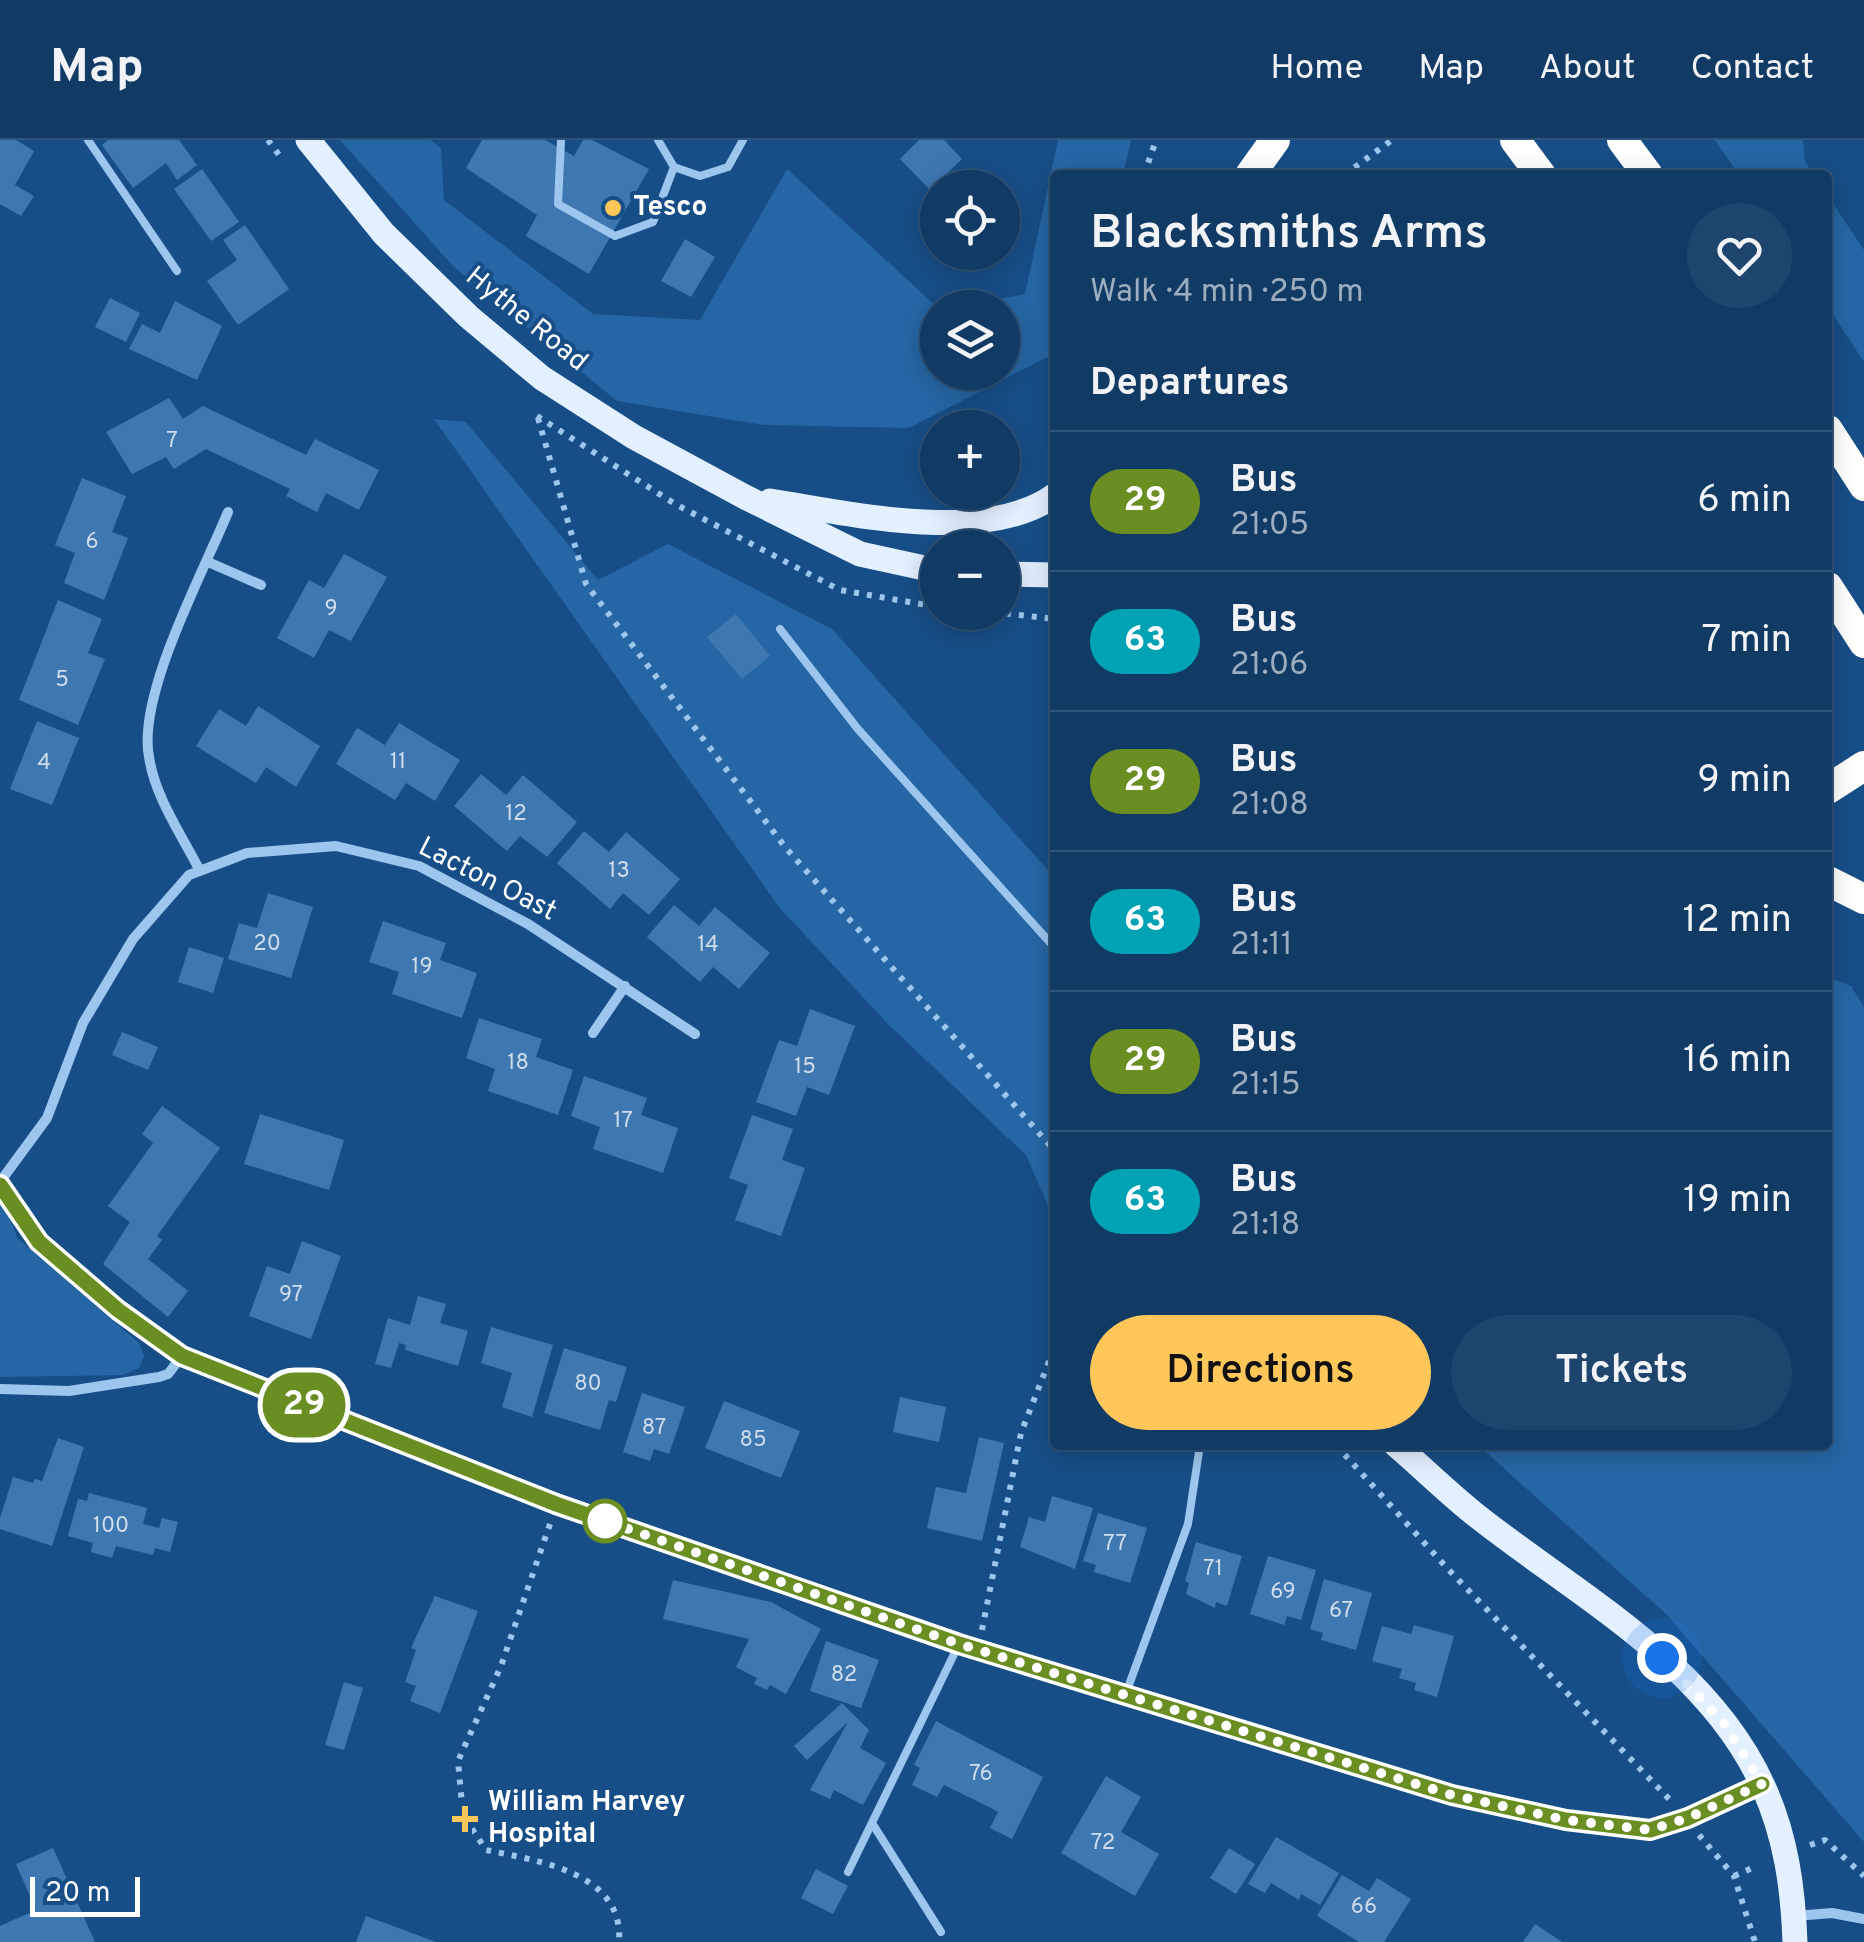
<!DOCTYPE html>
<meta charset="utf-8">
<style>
body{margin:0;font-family:Overpass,sans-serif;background:#1e456e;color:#f1f3f6;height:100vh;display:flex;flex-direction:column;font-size:38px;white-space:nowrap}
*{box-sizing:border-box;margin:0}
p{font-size:32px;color:#9cadbf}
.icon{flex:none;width:55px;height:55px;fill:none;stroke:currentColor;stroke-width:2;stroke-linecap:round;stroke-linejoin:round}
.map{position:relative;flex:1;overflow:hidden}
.sheet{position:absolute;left:1050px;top:30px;width:782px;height:1280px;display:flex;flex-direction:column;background:#113a65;border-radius:10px;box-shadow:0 5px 25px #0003,0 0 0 2px #305479}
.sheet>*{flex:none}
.badge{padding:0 20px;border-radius:32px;font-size:35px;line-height:65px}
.buttons{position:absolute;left:920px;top:30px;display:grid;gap:20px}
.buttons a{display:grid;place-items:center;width:100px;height:100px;border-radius:50%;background:#113a65;box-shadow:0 5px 25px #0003,0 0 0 2px #305479;font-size:50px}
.scale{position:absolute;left:30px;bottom:25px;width:110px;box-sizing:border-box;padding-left:10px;border:5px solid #fff;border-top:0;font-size:28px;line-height:35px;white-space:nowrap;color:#fff;-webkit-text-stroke:8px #174e87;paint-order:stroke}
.you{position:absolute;width:50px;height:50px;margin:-25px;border:8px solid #fff;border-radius:50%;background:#1a73e8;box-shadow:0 0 0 15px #1a73e833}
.map>.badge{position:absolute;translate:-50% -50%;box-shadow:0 0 0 5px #fff}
h2{padding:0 40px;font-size:38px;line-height:90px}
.round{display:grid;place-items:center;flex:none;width:105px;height:105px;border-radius:52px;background:#1e456e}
.head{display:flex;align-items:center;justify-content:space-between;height:170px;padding:0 40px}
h1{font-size:48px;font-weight:600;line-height:75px}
.cta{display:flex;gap:20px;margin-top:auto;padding:20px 40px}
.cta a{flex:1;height:115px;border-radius:60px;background:#ffc659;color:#111;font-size:40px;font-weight:600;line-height:115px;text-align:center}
.cta a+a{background:#1e456e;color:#f1f3f6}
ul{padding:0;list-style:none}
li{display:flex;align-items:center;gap:30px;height:140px;padding:0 40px;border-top:2px solid #305479}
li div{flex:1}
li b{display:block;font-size:38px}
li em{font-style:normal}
li .badge{min-width:110px;font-weight:700;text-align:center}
header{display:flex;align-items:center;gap:60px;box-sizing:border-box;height:140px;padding:0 50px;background:#113a65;border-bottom:2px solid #305479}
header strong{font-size:48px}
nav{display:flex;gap:55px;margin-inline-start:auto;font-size:35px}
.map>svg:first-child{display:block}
</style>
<header>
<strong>Map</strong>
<nav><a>Home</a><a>Map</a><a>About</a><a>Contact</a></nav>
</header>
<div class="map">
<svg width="1864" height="1802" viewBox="0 0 1864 1802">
<rect width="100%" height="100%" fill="#174e87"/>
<!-- green -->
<path fill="#2666a4" d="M340,0H430L441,8L444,60L593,174L700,180L787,29L938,168V232H1002V168L960,167L1025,154L1058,0H1131L1123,35H1055V213L909,288L764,285L617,261L454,127Z
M1715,0H1803L1805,22L1814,35H1739Z
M1828,56L1864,110V222L1828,167Z
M434,279L466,282L598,440L668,404L832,489L1055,738V1082L1026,1015L888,884L779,767Z
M1828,837L1851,846L1864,867V1702L1666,1474L1478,1305H1828Z
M0,1054L4,1055L17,1098L139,1203L144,1216L139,1228L123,1235L0,1237Z"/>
<!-- building -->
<path fill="#3f78b1" d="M0,0H16L34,11L15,45L34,56L21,76L0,64Z
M108,0H179L197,25L177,40L166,23L133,48L102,5Z
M482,0H545L574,16L583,0H592L649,29L589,134L526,96L537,75L466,28Z
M919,0H944L962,19L930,50L900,19Z
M202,29L239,82L211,101L174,49Z
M245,85L289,149L238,185L207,141L237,120L223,100Z
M685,99L715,117L691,157L661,141Z
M110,158L140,173L126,202L95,187Z
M175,161L222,186L197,240L129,209L142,184L160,193Z
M169,258L183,279L203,266L306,315L315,299L379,330L359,370L326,353L317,372L286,356L290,349L206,309L174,329L166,317L132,334L106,292Z
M82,338L126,356L112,392L128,398L104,460L64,443L75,413L55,405Z
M344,414L387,437L351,501L329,490L314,518L277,498L309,440L324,448Z
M58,460L102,479L88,513L105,519L78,585L19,560Z
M736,474L770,516L742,539L707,497Z
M258,566L320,606L296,647L266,627L256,643L196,606L219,569L246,586Z
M37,581L79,598L52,665L10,649Z
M399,583L460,620L435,661L406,643L395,660L336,624L357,588L385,605Z
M481,634L506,655L523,635L577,682L547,717L520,696L507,711L454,666Z
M584,691L609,712L626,692L680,739L649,775L623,753L610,769L557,723Z
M268,753L313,767L291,838L228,819L239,783L257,788Z
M674,765L699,786L715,767L770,813L739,849L713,827L700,842L647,797Z
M383,781L446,803L440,820L477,833L462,878L392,854L399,832L369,822Z
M189,807L224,818L213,853L178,842Z
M810,869L855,886L829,955L807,947L796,976L756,962L779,900L797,906Z
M479,878L542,899L536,917L573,930L558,975L488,951L495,929L466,918Z
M122,892L158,907L148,930L112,915Z
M584,936L647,958L641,975L678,988L663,1033L593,1009L600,987L571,976Z
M162,966L220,1008L157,1096L162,1100L148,1119L188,1151L168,1177L103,1124L130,1082L108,1066L153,1003L142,994Z
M260,974L344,1000L329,1050L244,1024Z
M752,975L793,989L782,1020L805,1028L781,1096L735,1080L748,1045L729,1038Z
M302,1101L341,1116L311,1199L249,1176L267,1126L290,1134Z
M418,1156L446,1164L440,1183L468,1191L458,1226L405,1210L406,1205L399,1203L391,1228L375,1224L388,1178L410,1185Z
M491,1187L553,1205L532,1277L502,1267L512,1233L481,1223Z
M564,1208L627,1227L616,1262L609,1260L600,1290L544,1273Z
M642,1253L685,1267L669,1314L654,1309L650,1321L623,1312Z
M900,1257L946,1267L939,1302L893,1292Z
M724,1261L800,1291L781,1338L705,1308Z
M979,1297L1004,1303L982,1401L927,1388L936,1347L966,1353Z
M58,1298L84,1307L52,1406L0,1389V1378L13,1337L33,1343L35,1339L42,1341Z
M89,1353L147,1368L143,1384L159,1388L162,1378L178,1382L170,1412L155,1408L153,1415L116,1406L112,1418L91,1412L93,1403L68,1396L78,1359L87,1361Z
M1052,1356L1093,1368L1075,1429L1020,1407L1029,1377L1045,1382Z
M1098,1373L1147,1388L1130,1443L1094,1432L1096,1425L1083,1421Z
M1196,1402L1242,1416L1227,1466L1216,1462L1215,1468L1186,1454L1189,1443L1185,1441Z
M1268,1416L1316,1430L1301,1480L1287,1476L1284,1485L1250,1474Z
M1324,1439L1372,1453L1356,1510L1321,1500L1323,1493L1310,1489Z
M673,1440L771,1462L821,1489L786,1554L770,1545L767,1550L754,1544L757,1538L736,1527L749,1499L663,1479Z
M435,1456L478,1471L440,1573L410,1561L416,1546L405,1542L416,1510L411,1508Z
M1414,1485L1454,1496L1437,1557L1414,1550L1416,1543L1399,1538L1402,1529L1372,1521L1382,1486L1411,1494Z
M826,1501L879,1520L861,1568L810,1551Z
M344,1542L363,1548L344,1610L325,1605Z
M842,1563L869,1590L860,1608L886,1623L863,1665L834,1650L830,1659L810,1650L848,1582L807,1620L794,1606Z
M936,1581L1043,1637L1012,1699L990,1688L998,1672L993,1669L944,1645L937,1657L912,1645L920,1628L914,1625Z
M1106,1636L1141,1657L1121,1692L1159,1714L1135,1756L1061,1713Z
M1276,1697L1339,1733L1320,1765L1301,1754L1299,1760L1271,1743L1265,1753L1248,1744Z
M53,1708L95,1802H0V1786L36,1770L16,1724Z
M1229,1708L1255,1724L1236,1754L1210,1738Z
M816,1729L848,1746L833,1774L801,1758Z
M1342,1735L1369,1751L1377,1738L1411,1759L1384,1802H1359L1317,1776Z
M366,1776L436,1802H356Z
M1535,1784L1562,1802H1523Z"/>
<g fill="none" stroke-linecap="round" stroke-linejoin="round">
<!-- path -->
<path stroke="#9dc6ee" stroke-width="6" stroke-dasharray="5 8" stroke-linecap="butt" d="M268,0L279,15
M1144,35L1156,0
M1344,35L1392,0
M537,276L675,364L840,450L938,467
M538,278L586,444L785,707L1055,1011
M993,472L1055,479
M1336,1305L1447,1428L1672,1662
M550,1384L501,1526L458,1621L463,1675L486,1710C538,1721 624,1732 619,1802
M982,1490L1021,1293L1055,1206
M1699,1695L1734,1736L1755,1802
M1810,1705L1825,1700L1864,1736
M1734,1736L1757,1726"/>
<!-- lane -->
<path stroke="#9dc6ee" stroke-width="8" d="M88,0L177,131
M561,0L558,64L615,96L653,82L674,27
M658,0L674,27L700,36L728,27L743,0
M780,489L857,588L1055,808
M1126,1553L1188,1384L1200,1305
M872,1683L941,1792
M848,1732L959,1504"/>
<!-- street -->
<path stroke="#9dc6ee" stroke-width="10" d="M208,422L261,445
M199,729C181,694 155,657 149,617C137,555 203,433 228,372
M593,893L625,846
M0,1042L47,978L83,883L133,799L189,735L247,713L336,706L419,726L528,784L695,894
M0,1045L39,1102L118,1170L182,1216L557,1364L959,1504L1452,1655L1566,1681L1650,1689L1688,1679L1762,1644
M0,1249L69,1251L159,1237L168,1234L182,1216
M1795,1776L1832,1773L1864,1779"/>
<!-- primary -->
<path stroke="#e3f0ff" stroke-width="25" d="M308,0L384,94L469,177L542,238L634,297L745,357L860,414L938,431
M770,361C849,373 985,406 1055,355
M1002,434L1055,435
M1396,1305C1423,1328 1449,1354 1477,1376C1577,1455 1708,1524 1763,1646C1786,1696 1793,1748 1795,1802"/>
<!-- highway -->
<path stroke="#fff" stroke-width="30" d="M1515,0L1541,35
M1622,0L1648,35
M1250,35L1275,0
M1828,290L1864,346
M1828,447L1864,503
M1828,649L1864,626
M1828,741L1864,759"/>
</g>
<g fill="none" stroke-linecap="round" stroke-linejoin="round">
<defs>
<path id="line" d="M0,1045L39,1102L118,1170L182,1216L556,1364L959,1504L1452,1655L1566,1680L1650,1690L1688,1678L1762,1644"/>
</defs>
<!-- line casing -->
<use href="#line" stroke="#fff" stroke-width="22"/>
<!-- line -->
<use href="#line" stroke="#6b8e23" stroke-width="15"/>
<!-- walk -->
<path stroke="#fff" stroke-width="10" stroke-dasharray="0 18" d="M605,1381L591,1376L959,1504L1452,1655L1566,1680L1650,1690L1688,1678L1762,1644L1724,1583L1662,1518"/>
</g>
<!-- markers -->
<g fill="#ffc659" stroke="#174e87" stroke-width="4">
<circle cx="613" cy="68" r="10"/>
<path d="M460 1664h10v10h10v10h-10v10h-10v-10h-10v-10h10z"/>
</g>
<circle fill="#fff" stroke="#6b8e23" stroke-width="5" cx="605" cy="1381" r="20"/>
<g text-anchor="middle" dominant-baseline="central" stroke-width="8" stroke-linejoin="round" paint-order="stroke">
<!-- number labels -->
<g font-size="22" fill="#cfddec">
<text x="172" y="301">7</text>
<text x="92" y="402">6</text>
<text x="331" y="469">9</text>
<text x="62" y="540">5</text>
<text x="398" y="622">11</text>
<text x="44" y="623">4</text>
<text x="516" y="674">12</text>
<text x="619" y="731">13</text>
<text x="267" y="804">20</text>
<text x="708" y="805">14</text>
<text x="422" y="827">19</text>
<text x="518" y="923">18</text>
<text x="805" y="927">15</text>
<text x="623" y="981">17</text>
<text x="291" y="1155">97</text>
<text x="588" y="1244">80</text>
<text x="654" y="1288">87</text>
<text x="753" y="1300">85</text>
<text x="111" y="1386">100</text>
<text x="1115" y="1404">77</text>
<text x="1213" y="1429">71</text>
<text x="1283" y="1452">69</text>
<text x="1341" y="1471">67</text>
<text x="844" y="1535">82</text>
<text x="981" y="1634">76</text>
<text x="1103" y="1703">72</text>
<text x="1364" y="1767">66</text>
</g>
<!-- poi labels -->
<g font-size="28" font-weight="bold" fill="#fff" stroke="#174e87" text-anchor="start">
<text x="633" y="68">Tesco</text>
<text x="488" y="1663">William Harvey<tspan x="488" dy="32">Hospital</tspan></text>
</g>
<!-- street labels -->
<g font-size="28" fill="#fff" stroke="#174e87">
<text transform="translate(526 180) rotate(39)">Hythe Road</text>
<text transform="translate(487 740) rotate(27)">Lacton Oast</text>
</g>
</g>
</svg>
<div class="buttons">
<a><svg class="icon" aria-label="locate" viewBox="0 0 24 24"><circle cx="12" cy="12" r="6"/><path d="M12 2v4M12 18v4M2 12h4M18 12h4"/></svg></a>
<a><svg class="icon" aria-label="layers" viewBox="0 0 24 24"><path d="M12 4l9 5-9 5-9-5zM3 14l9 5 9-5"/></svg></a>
<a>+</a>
<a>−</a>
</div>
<div class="scale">20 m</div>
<div class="you" style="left:1662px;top:1518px"></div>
<b class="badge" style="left:304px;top:1265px;background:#6b8e23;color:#fff">29</b>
<section class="sheet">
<div class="head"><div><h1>Blacksmiths Arms</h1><p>Walk · 4 min · 250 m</p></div><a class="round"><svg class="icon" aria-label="heart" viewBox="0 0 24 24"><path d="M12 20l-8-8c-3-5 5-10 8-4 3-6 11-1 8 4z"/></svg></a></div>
<h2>Departures</h2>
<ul>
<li><span class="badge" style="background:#6b8e23;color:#fff">29</span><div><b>Bus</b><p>21:05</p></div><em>6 min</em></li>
<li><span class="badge" style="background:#00a3b4;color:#fff">63</span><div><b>Bus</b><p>21:06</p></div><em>7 min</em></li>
<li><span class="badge" style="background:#6b8e23;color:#fff">29</span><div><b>Bus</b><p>21:08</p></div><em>9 min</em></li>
<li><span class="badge" style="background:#00a3b4;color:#fff">63</span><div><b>Bus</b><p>21:11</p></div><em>12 min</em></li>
<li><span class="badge" style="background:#6b8e23;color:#fff">29</span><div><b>Bus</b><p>21:15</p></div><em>16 min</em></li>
<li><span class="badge" style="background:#00a3b4;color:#fff">63</span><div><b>Bus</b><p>21:18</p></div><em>19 min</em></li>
</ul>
<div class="cta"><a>Directions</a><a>Tickets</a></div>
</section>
</div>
